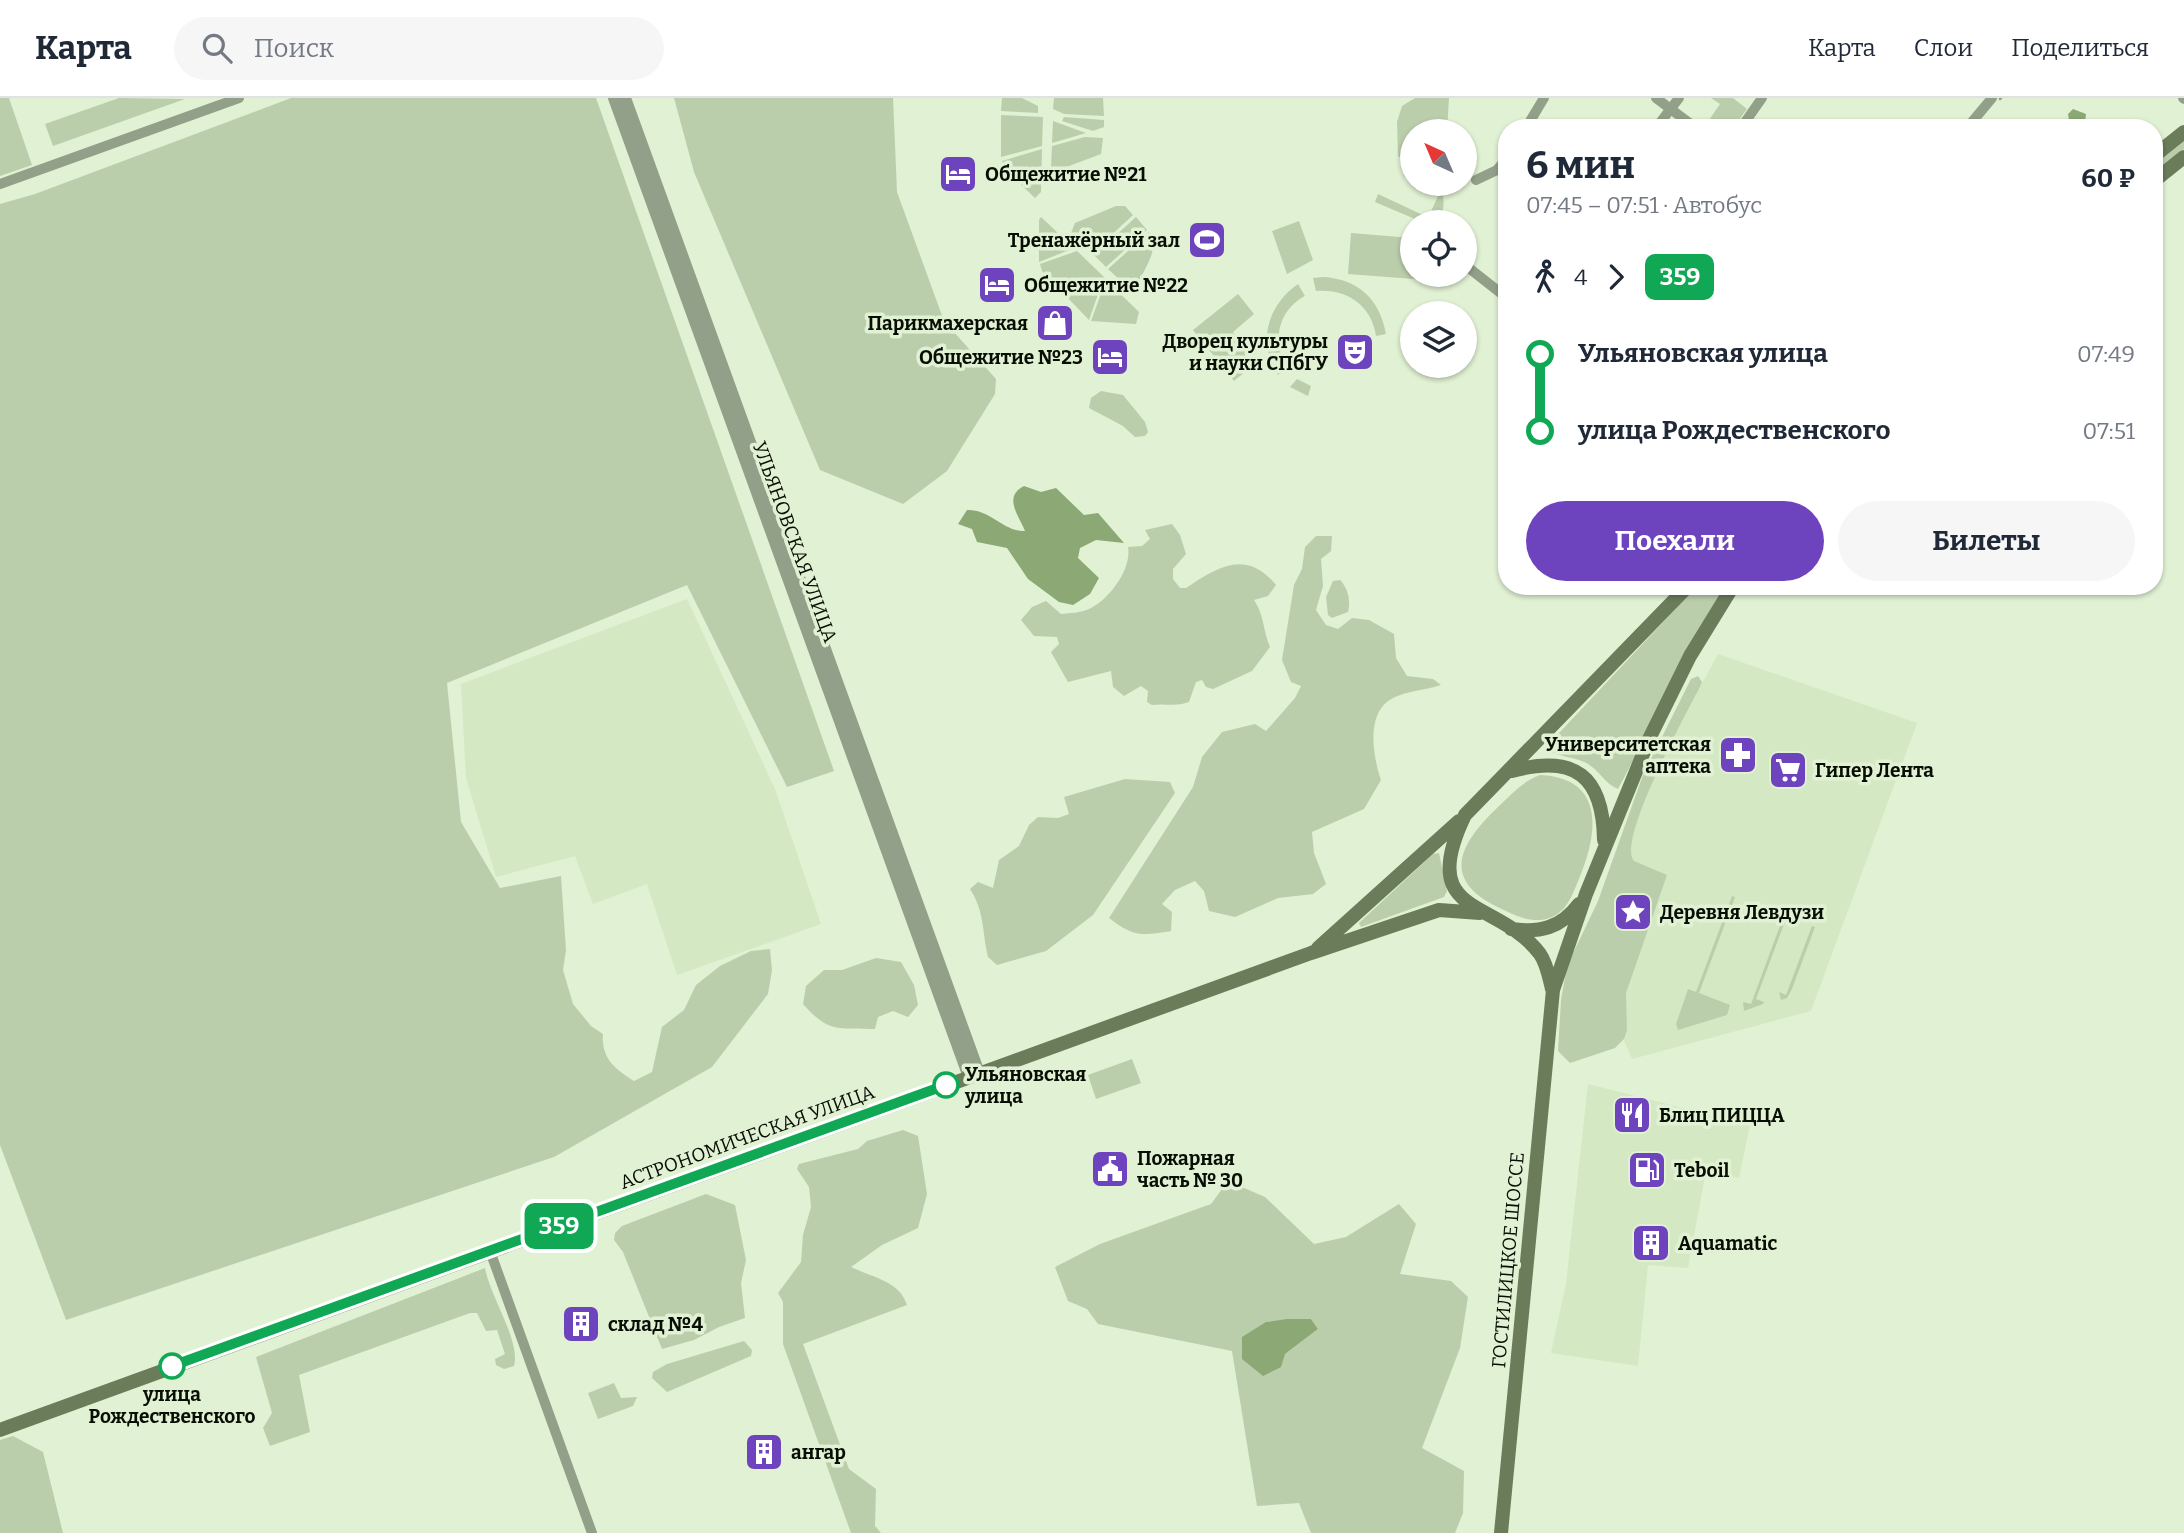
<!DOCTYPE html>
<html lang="ru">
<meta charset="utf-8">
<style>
body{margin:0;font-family:Bitter,serif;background:#f6f6f7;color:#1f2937;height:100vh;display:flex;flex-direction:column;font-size:26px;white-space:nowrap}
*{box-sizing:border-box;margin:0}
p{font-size:23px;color:#747a83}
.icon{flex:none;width:38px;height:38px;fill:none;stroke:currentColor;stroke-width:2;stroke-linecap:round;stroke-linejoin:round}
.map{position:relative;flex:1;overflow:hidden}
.side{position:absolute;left:1498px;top:21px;width:665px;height:476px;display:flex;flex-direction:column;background:#fff;border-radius:28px;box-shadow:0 2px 5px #0004}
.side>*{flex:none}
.badge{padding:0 14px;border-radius:10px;font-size:24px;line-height:46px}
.needle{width:46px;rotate:316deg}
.buttons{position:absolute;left:1400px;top:21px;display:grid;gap:14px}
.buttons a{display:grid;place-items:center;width:77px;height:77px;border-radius:50%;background:#fff;box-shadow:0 2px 5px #0004;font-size:35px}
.map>.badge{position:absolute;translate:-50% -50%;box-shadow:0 0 0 4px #fff}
.legs{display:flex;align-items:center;gap:10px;height:77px;padding:0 28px;font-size:23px}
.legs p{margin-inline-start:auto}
.headline{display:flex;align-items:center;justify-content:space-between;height:119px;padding:0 28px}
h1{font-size:38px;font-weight:700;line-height:52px}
.action{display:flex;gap:14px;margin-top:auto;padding:14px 28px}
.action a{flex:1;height:80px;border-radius:42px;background:#6d44bd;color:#fff;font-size:28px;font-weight:700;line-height:80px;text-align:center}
.action a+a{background:#f6f6f7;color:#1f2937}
ul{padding:0 28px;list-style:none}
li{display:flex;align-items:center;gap:24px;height:77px;font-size:26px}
li i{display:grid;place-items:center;width:10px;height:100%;margin:0 9px;background:currentColor}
li i::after{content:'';width:18px;height:18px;margin:-9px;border:5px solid;border-radius:50%;background:#fff}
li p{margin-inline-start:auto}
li:first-child i{background:linear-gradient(#0000 50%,currentColor 0)}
li:last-child i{background:linear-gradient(currentColor 50%,#0000 0)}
header{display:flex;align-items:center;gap:42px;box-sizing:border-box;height:98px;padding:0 35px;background:#fff;border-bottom:2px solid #e0e1e3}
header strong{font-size:33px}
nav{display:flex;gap:38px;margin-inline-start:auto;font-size:24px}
.search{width:490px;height:63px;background:#f6f6f7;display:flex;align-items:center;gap:18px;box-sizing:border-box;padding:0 24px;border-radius:38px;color:#747a83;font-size:26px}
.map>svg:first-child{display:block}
</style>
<header>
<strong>Карта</strong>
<div class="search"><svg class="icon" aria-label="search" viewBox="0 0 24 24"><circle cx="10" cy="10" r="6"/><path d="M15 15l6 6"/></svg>Поиск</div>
<nav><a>Карта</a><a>Слои</a><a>Поделиться</a></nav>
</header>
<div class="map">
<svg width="2184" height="1435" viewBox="0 0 2184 1435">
<rect width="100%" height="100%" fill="#e1f1d3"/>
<!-- built -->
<path fill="#d4e8c3" d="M687,501L775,691L821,826L677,877L647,786L593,806L575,758L496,779L466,680L461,586Z
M1718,556L1917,625L1811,913L1632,961L1624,942L1625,761L1637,706Z
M1588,986L1750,1027L1739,1080L1706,1073L1688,1170L1648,1167L1638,1268L1551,1255L1566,1186Z"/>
<!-- green -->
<path fill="#bbceac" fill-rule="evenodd" d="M0,0H9L32,67L0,78Z
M119,0L185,1L53,48L45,26Z
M291,0H596L834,673L787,689L687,487L447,585L461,724L500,790L561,778L566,852L563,872L573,906L591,928L603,936C601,960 615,971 634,983L652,974L662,929L684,912L696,887L720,868L751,853L770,851L772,872L768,896L712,969L554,1059L66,1222L0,1047V106L35,96Z
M674,0H893L897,94L944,223L996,281L995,296L947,373L903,406L820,372L694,74Z
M1002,0H1022L1038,8V15L1001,13Z
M1054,0H1103L1104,18L1064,16L1053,11Z
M1415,0H1449L1447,33H1412V69L1398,58L1397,24L1402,8Z
M1711,0H1733L1747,11L1733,30H1714L1707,25L1720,6Z
M1001,17L1043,19L1042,48L1001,59Z
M1064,19L1104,22V29L1093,33L1062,23Z
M1053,23L1086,35L1052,45Z
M1085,39L1103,40L1101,56L1056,73L1051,70L1052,48Z
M2184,42V51L2154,75V66Z
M1042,51L1041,94L1035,100L1007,73L1002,63Z
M1436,86C1447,96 1445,114 1437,124H1426L1439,96L1433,92Z
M1378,96L1425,118L1422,124L1375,104Z
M1116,108H1125L1133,117L1106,142L1084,147L1071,135L1075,125Z
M1041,119L1074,150L1039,164V122Z
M1136,119L1147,132L1106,169L1094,157Z
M1299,123L1313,162L1287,176L1272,133Z
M1149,134C1161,150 1144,171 1137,187L1127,189L1108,171Z
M1351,135L1412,140V177H1427V182L1348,176Z
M1077,153L1104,179L1089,222L1042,173L1040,166Z
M1323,179C1359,181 1380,202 1386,236L1376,238C1372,207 1346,190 1316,193L1313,180Z
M1106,182L1139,214L1136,226L1091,223Z
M1298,186L1305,198C1277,213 1272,244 1287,271L1278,277C1257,244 1267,208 1298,186Z
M1238,196L1254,216L1233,234L1257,264L1234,283L1193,232Z
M1297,281L1311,288L1308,298L1290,289Z
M1101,293L1123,297L1145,324L1148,334L1145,338L1135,339L1123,328L1089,310L1091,300Z
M1172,426L1180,437L1186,456L1173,471V481L1180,490H1186C1218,468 1247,451 1276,487L1268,498L1254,502C1264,516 1263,533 1270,549L1252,573L1213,591L1206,589L1202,582L1196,584L1189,604C1175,609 1166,605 1152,607L1147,604L1148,593L1141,588L1124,598L1113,589L1111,573L1068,584L1051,554L1059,546L1057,539L1034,538L1021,522L1032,509L1046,503L1061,516C1069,515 1081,515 1089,511C1109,502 1132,471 1128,449L1142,448L1150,441L1145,432Z
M1316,438H1332L1331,453L1321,461L1323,488L1316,512L1326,527L1338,531L1352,520L1369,522L1394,536L1396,560L1407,578L1433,581L1441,587C1426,592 1406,593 1393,600C1365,614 1373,659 1381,682L1364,711L1312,734L1314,755L1326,786L1313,796L1278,800L1235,819L1209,813L1204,793L1195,783L1175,792L1162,806L1172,814L1171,833C1141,838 1134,839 1109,820L1193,689L1202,659L1222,634L1255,626L1266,633L1295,600L1301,588L1291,584L1282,562L1294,487L1302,471L1305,449Z
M1340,482C1348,490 1351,503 1348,514L1332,520L1328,517L1326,499L1333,483Z
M1697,488H1726L1618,691C1605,686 1600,673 1588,666C1575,658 1557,660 1545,650Z
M1698,578L1702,584L1700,589C1687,614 1616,743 1634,763L1667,777L1626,895L1627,932L1624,941L1615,950L1570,965L1558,953L1561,902L1567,868L1598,803L1643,677L1691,581Z
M1540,677C1606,680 1598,736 1579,781C1573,795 1568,812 1552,819C1536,826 1520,820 1506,813C1441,785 1455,750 1498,709C1511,697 1523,683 1540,677Z
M1125,681L1170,684L1175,695L1093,817L1046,853L997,867L988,859C982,834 985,814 970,791L978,784L993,790L999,762L1019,748L1029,727L1038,719L1058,720L1069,716L1064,699Z
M1439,755L1447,793L1444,799L1361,829L1359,825L1433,756Z
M1732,798L1735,799L1699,895L1730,907L1727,917L1678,932L1676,926L1688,891L1696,894Z
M1784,817L1787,818L1756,901L1764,904L1763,906L1744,913L1743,904L1751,906Z
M1812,828L1815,829L1792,891L1787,900L1781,902L1779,894L1786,897Z
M876,860L901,864L914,887L918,907L908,919L893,913L878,919L875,931C837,930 829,935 803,906L806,888L824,872H842Z
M1132,961L1141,985L1096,1001L1088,977Z
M903,1032L918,1038L927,1096L918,1130L882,1147L851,1169C871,1179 900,1183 907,1207L803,1246L849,1371L876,1391L875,1428L881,1435H851L783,1246V1204L778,1195L801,1164L803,1137L811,1109L809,1089L797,1071L799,1066L858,1051L867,1043Z
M1228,1083L1265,1099L1314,1146L1346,1139L1399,1106L1416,1126L1400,1176L1451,1183L1468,1199L1460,1250L1422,1350L1464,1373L1463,1415L1455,1435H1311L1299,1405L1257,1408L1232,1253L1098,1226L1087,1211L1068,1203L1055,1169L1100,1146L1211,1106ZM1311,1221L1318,1231L1285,1256L1266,1224Z
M706,1096L735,1107L746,1162L741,1185L745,1220L719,1229L694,1242L662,1251L623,1154L614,1142L615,1135L622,1128Z
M485,1170C490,1199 521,1243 514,1268L504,1271L496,1267L495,1261L505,1256L497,1232L486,1233L477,1215H470L299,1277L310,1334L270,1348L263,1330L272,1315L256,1259Z
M744,1243L752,1252L751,1258L667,1294L652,1280L653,1274L667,1266Z
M614,1285L621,1300L637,1299L633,1308L598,1321L588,1295Z
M13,1338L43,1354L63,1435H0V1342Z"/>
<!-- water -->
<path fill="#8ca874" d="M2073,11L2086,16L2085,24L2075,25L2069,22L2068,16Z
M1024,388L1041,394L1056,390L1084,417L1098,415L1124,445L1096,442L1080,450L1078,460L1099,480L1090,496L1073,507L1059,504L1028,481L1007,450L977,444L972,431L958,426L967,412C990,411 1004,434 1025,433C1020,419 1002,399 1024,388Z
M1287,1221H1311L1318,1231L1285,1256L1281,1269L1263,1278L1242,1261V1239L1266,1224Z"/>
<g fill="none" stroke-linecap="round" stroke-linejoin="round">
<!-- stream -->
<path stroke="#8ca874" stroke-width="2.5" d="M2000,1L2001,0"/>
<!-- minor -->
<path stroke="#93a089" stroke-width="10" d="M1656,0L1696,30
M2183,0L2184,1
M1526,30L1544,0
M1656,30L1679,0
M1741,30L1762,0
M1967,30L1992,0
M1476,82L1497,72L1507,60
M0,86L239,0
M1465,167L1507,200
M490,1153L592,1435"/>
<!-- tertiary -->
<path stroke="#93a089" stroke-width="12" d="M614,0L969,979
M625,0L979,975"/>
<!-- secondary -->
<path stroke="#6a7c5a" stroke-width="14" d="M2154,58L2184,34
M2154,83L2184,59
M1512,673C1575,656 1603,678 1604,742
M1511,831C1540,835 1561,830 1579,806
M1318,850L1459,723
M1552,891C1549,879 1547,866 1540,856C1497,799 1415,821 1465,717L1688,488
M0,1332L1311,855L1439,812L1480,815
M1501,1435L1553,892L1586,796L1650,639L1690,558L1733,488"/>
</g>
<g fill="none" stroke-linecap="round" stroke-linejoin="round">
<defs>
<path id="line-1" d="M172,1268L946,987"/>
</defs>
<!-- line-1 casing -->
<use href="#line-1" stroke="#fff" stroke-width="16"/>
<!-- line-1 -->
<use href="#line-1" stroke="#10a855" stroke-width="10"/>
</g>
<!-- icons -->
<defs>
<symbol id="hotel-square" viewBox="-11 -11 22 22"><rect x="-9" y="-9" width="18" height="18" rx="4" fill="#6d44bd" stroke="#e1f1d3"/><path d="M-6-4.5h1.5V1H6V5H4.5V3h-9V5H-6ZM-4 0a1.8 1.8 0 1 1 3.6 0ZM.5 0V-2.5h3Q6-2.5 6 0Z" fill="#fff"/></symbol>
<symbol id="stadium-square" viewBox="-11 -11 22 22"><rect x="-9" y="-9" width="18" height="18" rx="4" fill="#6d44bd" stroke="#e1f1d3"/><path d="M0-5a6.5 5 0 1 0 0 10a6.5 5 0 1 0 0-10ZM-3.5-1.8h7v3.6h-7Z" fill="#fff"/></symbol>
<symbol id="shop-square" viewBox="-11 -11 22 22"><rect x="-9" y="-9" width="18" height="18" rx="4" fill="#6d44bd" stroke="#e1f1d3"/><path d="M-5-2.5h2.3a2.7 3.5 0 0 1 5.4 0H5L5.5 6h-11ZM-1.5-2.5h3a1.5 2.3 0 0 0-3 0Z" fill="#fff"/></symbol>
<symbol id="theatre-square" viewBox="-11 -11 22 22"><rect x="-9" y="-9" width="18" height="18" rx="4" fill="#6d44bd" stroke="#e1f1d3"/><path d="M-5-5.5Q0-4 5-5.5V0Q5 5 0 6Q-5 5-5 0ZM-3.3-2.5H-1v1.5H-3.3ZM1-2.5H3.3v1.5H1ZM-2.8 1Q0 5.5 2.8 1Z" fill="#fff"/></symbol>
<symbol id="pharmacy-square" viewBox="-11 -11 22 22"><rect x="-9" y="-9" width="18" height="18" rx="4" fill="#6d44bd" stroke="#e1f1d3"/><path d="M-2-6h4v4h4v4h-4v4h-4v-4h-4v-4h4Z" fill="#fff"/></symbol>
<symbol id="supermarket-square" viewBox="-11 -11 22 22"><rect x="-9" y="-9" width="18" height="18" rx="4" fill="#6d44bd" stroke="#e1f1d3"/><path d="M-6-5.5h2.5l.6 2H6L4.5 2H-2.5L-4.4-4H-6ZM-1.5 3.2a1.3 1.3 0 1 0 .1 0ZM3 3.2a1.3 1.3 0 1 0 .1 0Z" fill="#fff"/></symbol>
<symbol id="sight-square" viewBox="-11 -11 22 22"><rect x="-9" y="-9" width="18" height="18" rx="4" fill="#6d44bd" stroke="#e1f1d3"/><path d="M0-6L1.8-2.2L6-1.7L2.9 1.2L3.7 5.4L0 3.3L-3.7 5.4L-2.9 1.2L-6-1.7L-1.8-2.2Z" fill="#fff"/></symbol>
<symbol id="restaurant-square" viewBox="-11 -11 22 22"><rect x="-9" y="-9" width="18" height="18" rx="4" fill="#6d44bd" stroke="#e1f1d3"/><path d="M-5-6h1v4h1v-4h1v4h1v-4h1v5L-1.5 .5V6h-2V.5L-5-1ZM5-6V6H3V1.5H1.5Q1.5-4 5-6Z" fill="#fff"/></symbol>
<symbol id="civic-square" viewBox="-11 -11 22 22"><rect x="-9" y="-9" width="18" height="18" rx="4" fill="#6d44bd" stroke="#e1f1d3"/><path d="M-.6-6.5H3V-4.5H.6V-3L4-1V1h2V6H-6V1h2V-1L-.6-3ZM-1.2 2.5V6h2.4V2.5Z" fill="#fff"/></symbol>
<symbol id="fuel-square" viewBox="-11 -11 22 22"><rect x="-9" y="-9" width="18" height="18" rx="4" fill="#6d44bd" stroke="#e1f1d3"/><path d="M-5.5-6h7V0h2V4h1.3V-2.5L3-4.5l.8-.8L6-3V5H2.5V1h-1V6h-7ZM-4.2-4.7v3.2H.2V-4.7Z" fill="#fff"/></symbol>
<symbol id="building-square" viewBox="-11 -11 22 22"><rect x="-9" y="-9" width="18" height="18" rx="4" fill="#6d44bd" stroke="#e1f1d3"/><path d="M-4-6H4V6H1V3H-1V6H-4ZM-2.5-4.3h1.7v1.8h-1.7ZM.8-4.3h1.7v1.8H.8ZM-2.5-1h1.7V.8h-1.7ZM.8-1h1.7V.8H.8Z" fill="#fff"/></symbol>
</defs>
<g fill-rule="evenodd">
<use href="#hotel-square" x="936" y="54" width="44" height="44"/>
<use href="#stadium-square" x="1185" y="120" width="44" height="44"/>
<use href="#hotel-square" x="975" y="165" width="44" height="44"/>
<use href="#shop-square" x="1033" y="203" width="44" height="44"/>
<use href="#theatre-square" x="1333" y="232" width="44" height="44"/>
<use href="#hotel-square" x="1088" y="237" width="44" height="44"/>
<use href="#pharmacy-square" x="1716" y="635" width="44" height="44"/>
<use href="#supermarket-square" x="1766" y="650" width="44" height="44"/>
<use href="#sight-square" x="1611" y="792" width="44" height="44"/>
<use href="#restaurant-square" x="1610" y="995" width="44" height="44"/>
<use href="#civic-square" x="1088" y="1049" width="44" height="44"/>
<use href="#fuel-square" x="1625" y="1050" width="44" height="44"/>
<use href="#building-square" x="1629" y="1123" width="44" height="44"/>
<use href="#building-square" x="559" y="1204" width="44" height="44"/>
<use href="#building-square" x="742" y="1332" width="44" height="44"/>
</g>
<!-- markers -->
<g fill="#fff" stroke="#10a855" stroke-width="3.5">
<circle cx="946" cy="987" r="12"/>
<circle cx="172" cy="1268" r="12"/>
</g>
<g text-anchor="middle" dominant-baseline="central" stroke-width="7" stroke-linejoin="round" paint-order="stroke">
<!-- poi labels -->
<g font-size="19" font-weight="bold" fill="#090e05" stroke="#e1f1d3" text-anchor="start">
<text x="985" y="76">Общежитие №21</text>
<text x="1180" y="142" text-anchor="end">Тренажёрный зал</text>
<text x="1024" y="187">Общежитие №22</text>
<text x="1028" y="225" text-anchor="end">Парикмахерская</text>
<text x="1328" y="243" text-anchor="end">Дворец культуры<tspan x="1328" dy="22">и науки СПбГУ</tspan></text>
<text x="1083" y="259" text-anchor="end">Общежитие №23</text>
<text x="1711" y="646" text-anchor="end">Университетская<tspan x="1711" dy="22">аптека</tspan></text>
<text x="1815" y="672">Гипер Лента</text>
<text x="1660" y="814">Деревня Левдузи</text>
<text x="1659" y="1017">Блиц ПИЦЦА</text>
<text x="1137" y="1060">Пожарная<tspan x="1137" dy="22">часть № 30</tspan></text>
<text x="1674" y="1072">Teboil</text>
<text x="1678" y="1145">Aquamatic</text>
<text x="608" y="1226">склад №4</text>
<text x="791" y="1354">ангар</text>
</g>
<!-- street labels -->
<g font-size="19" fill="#090e05" stroke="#e1f1d3">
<text transform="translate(795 444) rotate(70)">УЛЬЯНОВСКАЯ УЛИЦА</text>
<text transform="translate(747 1039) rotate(-20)">АСТРОНОМИЧЕСКАЯ УЛИЦА</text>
<text transform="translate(1508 1162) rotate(-85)">ГОСТИЛИЦКОЕ ШОССЕ</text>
</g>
<!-- stop labels -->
<g font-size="19" font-weight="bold" fill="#090e05" stroke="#e1f1d3" text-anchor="start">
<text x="965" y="976">Ульяновская<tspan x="965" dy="22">улица</tspan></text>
<text x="172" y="1296" text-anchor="middle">улица<tspan x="172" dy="22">Рождественского</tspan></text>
</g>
</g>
</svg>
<div class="buttons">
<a><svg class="needle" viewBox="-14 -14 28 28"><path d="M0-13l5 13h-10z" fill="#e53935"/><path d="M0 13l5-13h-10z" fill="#747a83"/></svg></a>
<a><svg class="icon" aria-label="locate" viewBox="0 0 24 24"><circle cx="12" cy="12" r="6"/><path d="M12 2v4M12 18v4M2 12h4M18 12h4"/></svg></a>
<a><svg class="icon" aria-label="layers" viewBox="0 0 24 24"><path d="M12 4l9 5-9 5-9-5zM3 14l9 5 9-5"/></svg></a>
</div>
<b class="badge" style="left:559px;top:1128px;background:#10a855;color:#fff">359</b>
<section class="side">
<div class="headline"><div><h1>6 мин</h1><p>07:45 – 07:51 · Автобус</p></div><b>60 ₽</b></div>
<div class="legs"><svg class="icon" aria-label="walk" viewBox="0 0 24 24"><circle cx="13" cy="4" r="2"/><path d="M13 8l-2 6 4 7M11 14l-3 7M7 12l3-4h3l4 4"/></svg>4<svg class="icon" aria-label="forward" viewBox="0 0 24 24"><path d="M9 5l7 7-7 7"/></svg><b class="badge" style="background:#10a855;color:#fff">359</b></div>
<ul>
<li><i style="color:#10a855"></i><b>Ульяновская улица</b><p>07:49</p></li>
<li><i style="color:#10a855"></i><b>улица Рождественского</b><p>07:51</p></li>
</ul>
<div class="action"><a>Поехали</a><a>Билеты</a></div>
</section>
</div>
